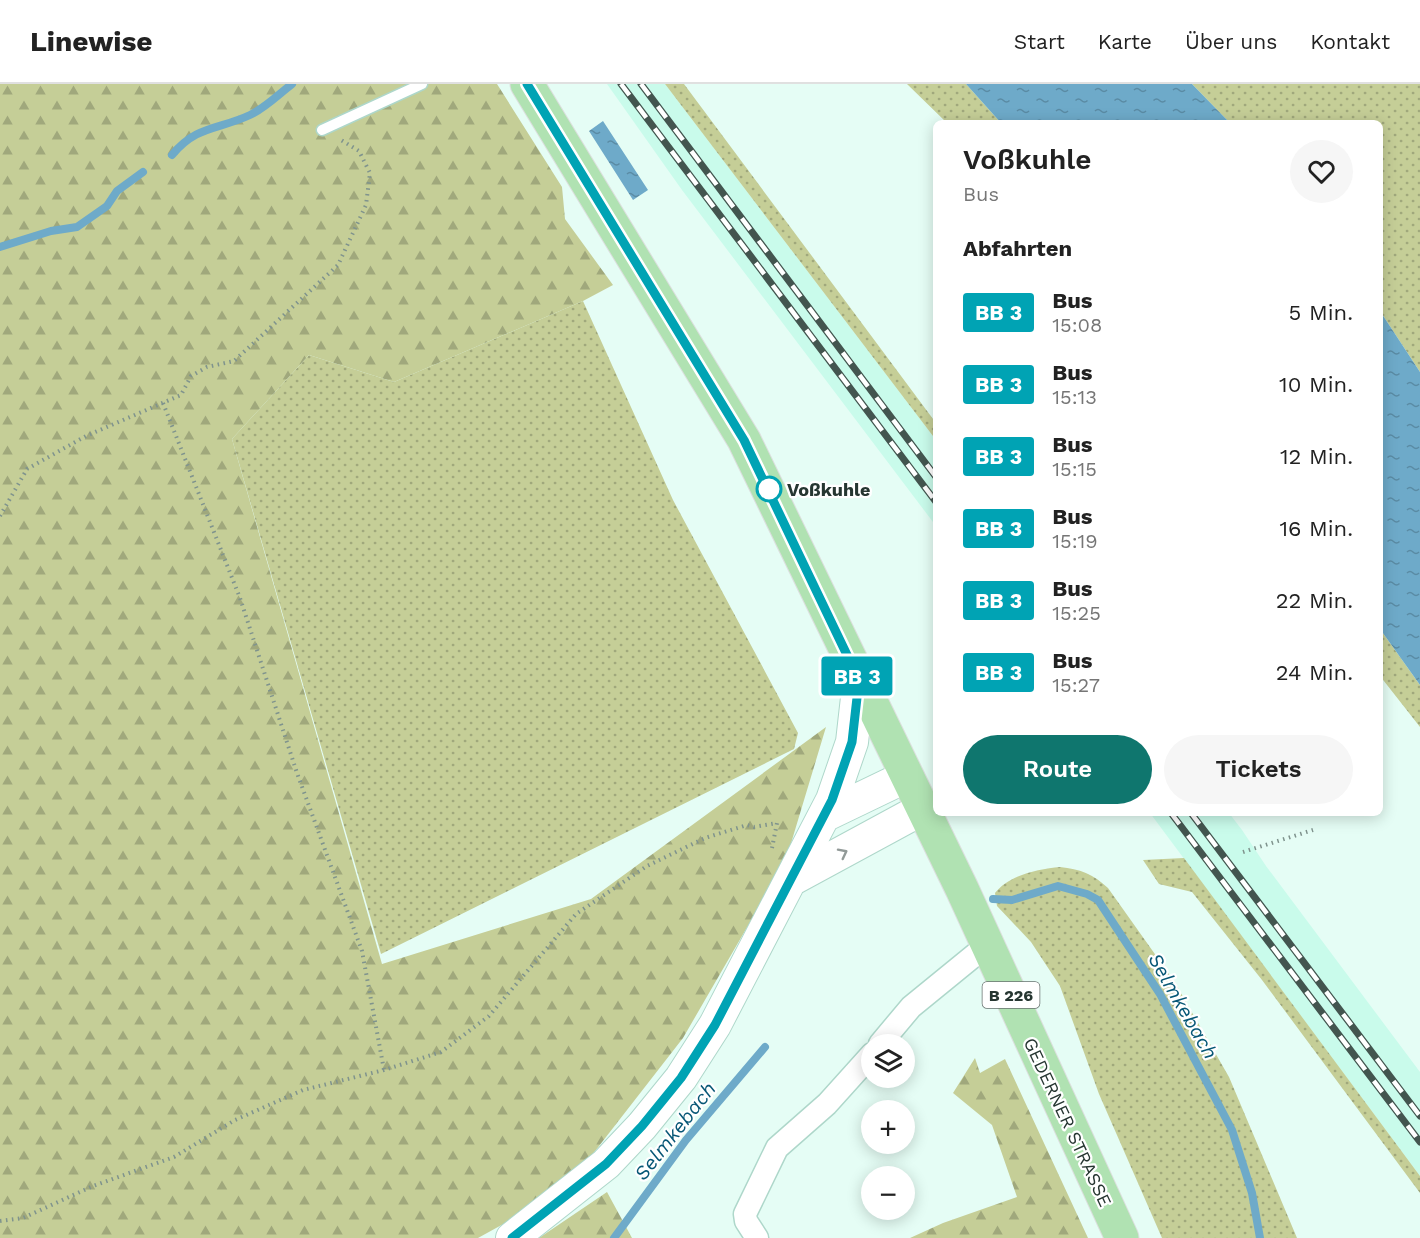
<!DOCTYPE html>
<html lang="de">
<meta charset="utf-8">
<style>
body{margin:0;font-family:"Work Sans",sans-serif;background:#f6f6f6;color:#222;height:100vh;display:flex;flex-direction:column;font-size:22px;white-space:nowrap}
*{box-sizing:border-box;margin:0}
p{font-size:20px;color:#767676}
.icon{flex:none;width:33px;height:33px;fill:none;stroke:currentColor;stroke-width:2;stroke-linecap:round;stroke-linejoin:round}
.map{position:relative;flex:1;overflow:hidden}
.details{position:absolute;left:933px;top:36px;width:450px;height:696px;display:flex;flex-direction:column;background:#fff;border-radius:9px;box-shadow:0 3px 15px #0003}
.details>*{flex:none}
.badge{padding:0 12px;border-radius:4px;font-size:21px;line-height:39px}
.fabs{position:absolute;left:861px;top:950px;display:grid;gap:12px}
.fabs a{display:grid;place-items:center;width:54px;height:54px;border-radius:50%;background:#fff;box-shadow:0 3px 15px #0003;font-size:30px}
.map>.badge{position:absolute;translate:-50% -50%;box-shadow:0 0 0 3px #fff}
h2{padding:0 30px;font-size:22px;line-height:54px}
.round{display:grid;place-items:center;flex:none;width:63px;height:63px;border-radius:32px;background:#f6f6f6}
.overview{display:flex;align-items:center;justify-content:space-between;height:102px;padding:0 30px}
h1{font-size:28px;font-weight:600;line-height:45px}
.button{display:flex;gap:12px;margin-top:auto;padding:12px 30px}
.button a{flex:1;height:69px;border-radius:36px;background:#0f766e;color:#fff;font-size:24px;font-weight:600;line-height:69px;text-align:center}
.button a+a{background:#f6f6f6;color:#222}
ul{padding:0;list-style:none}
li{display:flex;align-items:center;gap:18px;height:72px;padding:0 30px}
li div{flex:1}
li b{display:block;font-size:22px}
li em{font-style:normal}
li .badge{min-width:66px;font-weight:700;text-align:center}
header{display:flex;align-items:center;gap:36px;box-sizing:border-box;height:84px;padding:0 30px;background:#fff;border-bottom:2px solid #e0e0e0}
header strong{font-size:28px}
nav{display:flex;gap:33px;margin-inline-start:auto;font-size:21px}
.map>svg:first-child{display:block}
</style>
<header>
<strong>Linewise</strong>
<nav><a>Start</a><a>Karte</a><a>Über uns</a><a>Kontakt</a></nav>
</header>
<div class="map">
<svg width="1420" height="1154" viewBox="0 0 1420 1154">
<defs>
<pattern id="grass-dots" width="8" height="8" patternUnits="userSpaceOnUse" patternTransform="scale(1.5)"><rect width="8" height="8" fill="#c5ce97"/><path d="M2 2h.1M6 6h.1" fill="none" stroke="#a0a87c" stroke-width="1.8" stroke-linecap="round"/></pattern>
<pattern id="forest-firs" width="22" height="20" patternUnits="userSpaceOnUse" patternTransform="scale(1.5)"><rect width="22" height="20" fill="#c5ce97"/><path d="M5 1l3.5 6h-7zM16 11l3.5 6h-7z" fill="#a0a87c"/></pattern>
<pattern id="water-ripples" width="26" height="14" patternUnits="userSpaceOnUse" patternTransform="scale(1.5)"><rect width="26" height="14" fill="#6eaac9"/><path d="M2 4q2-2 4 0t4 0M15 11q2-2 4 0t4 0" fill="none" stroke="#5a8ba4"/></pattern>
</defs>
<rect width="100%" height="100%" fill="#e5fdf5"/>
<!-- built -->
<path fill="#c9fbeb" d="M607,0H665L936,356V442L682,106Z
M1150,729H1229L1242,746L1266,782L1420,988V1092Z"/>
<!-- grass -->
<path fill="url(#grass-dots)" d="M665,0H684L936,339V356Z
M907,0H966L1001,39H947Z
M1192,0H1420V288L1380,227V39H1230Z
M583,217L673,416L798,649L794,665L381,870L232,355L309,271L394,298Z
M1380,545L1420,601V643L1380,592Z
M1184,774L1420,1092V1109L1262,896L1192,808L1159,800L1143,776Z
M1060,783C1080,785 1093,790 1108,804L1174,897L1229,993L1297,1154H1162L1099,1010L1060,902L1031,858L997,822L995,809C1009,791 1038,785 1060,783Z"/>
<!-- forest -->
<path fill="url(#forest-firs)" d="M0,0H497L562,103L565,135L613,201L583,217L394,298L309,271L232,355L382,880L591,815L826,643L786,776L683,954L585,1080L507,1138L478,1154H0Z
M975,974L980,989L1005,975L1088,1154H910L943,1139L1017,1113L992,1041L953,1009Z
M607,1108L632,1154H539Z"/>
<!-- water -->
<path fill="url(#water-ripples)" d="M966,0H1192L1230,39H1001Z
M603,37L648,106L633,116L589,47Z
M1380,227L1420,288V601L1380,545Z"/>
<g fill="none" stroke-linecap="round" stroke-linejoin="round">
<!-- stream -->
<path stroke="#6eaac9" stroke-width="8" d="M172,71C197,41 218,46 250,31C265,24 279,10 292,0
M0,163L51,147L77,143L107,122L117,107L143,88
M993,815L1012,816L1058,802L1087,810L1098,816L1160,910L1232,1046L1252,1109L1260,1154
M614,1154L686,1056L765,963"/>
<defs>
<path id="service" d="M322,46L422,0"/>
<path id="minor" d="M880,960L911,923L987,861
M757,1154L746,1137L745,1130L777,1064L827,1020L872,970"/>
<path id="secondary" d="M826,731L907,692
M791,796L922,725
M512,1154L606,1080L642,1042L681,994L715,941L832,716L852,658L859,596"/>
<path id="primary" d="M527,0L744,356L962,805L1122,1154"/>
</defs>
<!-- service casing -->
<use href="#service" stroke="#aed7ca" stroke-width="13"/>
<!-- minor casing -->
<use href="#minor" stroke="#aed7ca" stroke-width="25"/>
<!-- secondary casing -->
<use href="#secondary" stroke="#aed7ca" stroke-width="34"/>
<!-- primary casing -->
<use href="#primary" stroke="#dcdfde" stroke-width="35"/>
<!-- path -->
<path stroke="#7f938d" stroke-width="4" stroke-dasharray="1.5 4.5" stroke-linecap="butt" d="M163,319L240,514L297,689L362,867L384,986
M0,432L27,385L86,352L181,311L191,292L207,283L234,277L338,181L366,121L370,89L359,67L341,56
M1243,768L1313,746
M0,1137L23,1134L93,1102L174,1073L235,1036L303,1006L384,986L441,968L489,932L576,830L647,782L705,754L747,741L754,743L777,739L772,764"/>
<!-- service -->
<use href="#service" stroke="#fff" stroke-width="10"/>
<!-- minor -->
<use href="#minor" stroke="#fff" stroke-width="22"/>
<!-- secondary -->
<use href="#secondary" stroke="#fff" stroke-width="32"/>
<!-- primary -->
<use href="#primary" stroke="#b0e2b2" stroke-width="33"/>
<defs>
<path id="rail" d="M621,0L936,418
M641,0L936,393
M1171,729L1420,1058
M1191,729L1420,1032"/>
</defs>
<!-- rail casing -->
<use href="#rail" stroke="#43554f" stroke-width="7"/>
<!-- rail -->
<use href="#rail" stroke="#fff" stroke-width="4.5" stroke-dasharray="14" stroke-linecap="butt"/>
</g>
<!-- one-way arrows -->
<defs><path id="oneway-chevron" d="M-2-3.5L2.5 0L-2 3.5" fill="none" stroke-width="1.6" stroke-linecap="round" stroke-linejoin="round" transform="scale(1.5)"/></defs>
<use stroke="#929a98" href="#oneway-chevron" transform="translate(843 769) rotate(-27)"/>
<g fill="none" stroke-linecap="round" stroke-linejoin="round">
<defs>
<path id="line" d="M512,1154L606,1080L642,1042L681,994L715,941L832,716L852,658L859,596L744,356L527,0"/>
</defs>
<!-- line casing -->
<use href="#line" stroke="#fff" stroke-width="14"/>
<!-- line -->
<use href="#line" stroke="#00a3b4" stroke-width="9"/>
</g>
<!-- markers -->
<circle fill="#fff" stroke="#00a3b4" stroke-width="3" cx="769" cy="405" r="12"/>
<g text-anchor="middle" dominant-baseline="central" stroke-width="4.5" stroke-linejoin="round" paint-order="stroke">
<!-- shield labels -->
<rect fill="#fff" stroke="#67726f" stroke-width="1.5" x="982.5" y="898" width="57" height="26" rx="4.5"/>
<g font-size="16" font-weight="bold" fill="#263631">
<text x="1011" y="911">B 226</text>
</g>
<!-- stop labels -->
<g font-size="18" font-weight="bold" fill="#263631" stroke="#fff" text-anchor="start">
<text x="787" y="405">Voßkuhle</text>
</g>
<!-- street labels -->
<g font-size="18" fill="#263631" stroke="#fff">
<text transform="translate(1068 1038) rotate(65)">GEDERNER STRASSE</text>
</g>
<!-- water labels -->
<g font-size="20" font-style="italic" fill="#075776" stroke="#fff">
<text transform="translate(1183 922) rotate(60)">Selmkebach</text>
<text transform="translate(675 1047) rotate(-52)">Selmkebach</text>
</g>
</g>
</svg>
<div class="fabs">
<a><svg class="icon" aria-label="layers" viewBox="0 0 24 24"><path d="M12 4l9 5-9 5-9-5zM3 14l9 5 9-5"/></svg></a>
<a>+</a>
<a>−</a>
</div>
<b class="badge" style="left:857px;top:592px;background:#00a3b4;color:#fff">BB 3</b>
<section class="details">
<div class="overview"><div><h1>Voßkuhle</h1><p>Bus</p></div><a class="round"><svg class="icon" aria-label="heart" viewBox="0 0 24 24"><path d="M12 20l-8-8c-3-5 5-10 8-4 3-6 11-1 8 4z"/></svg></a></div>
<h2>Abfahrten</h2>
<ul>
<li><span class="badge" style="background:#00a3b4;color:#fff">BB 3</span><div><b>Bus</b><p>15:08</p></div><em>5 Min.</em></li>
<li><span class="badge" style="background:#00a3b4;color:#fff">BB 3</span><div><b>Bus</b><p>15:13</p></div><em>10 Min.</em></li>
<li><span class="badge" style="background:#00a3b4;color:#fff">BB 3</span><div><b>Bus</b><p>15:15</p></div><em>12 Min.</em></li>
<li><span class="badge" style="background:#00a3b4;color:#fff">BB 3</span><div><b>Bus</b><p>15:19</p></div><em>16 Min.</em></li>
<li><span class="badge" style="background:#00a3b4;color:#fff">BB 3</span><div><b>Bus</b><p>15:25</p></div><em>22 Min.</em></li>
<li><span class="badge" style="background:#00a3b4;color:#fff">BB 3</span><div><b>Bus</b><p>15:27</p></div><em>24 Min.</em></li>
</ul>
<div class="button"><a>Route</a><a>Tickets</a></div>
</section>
</div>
